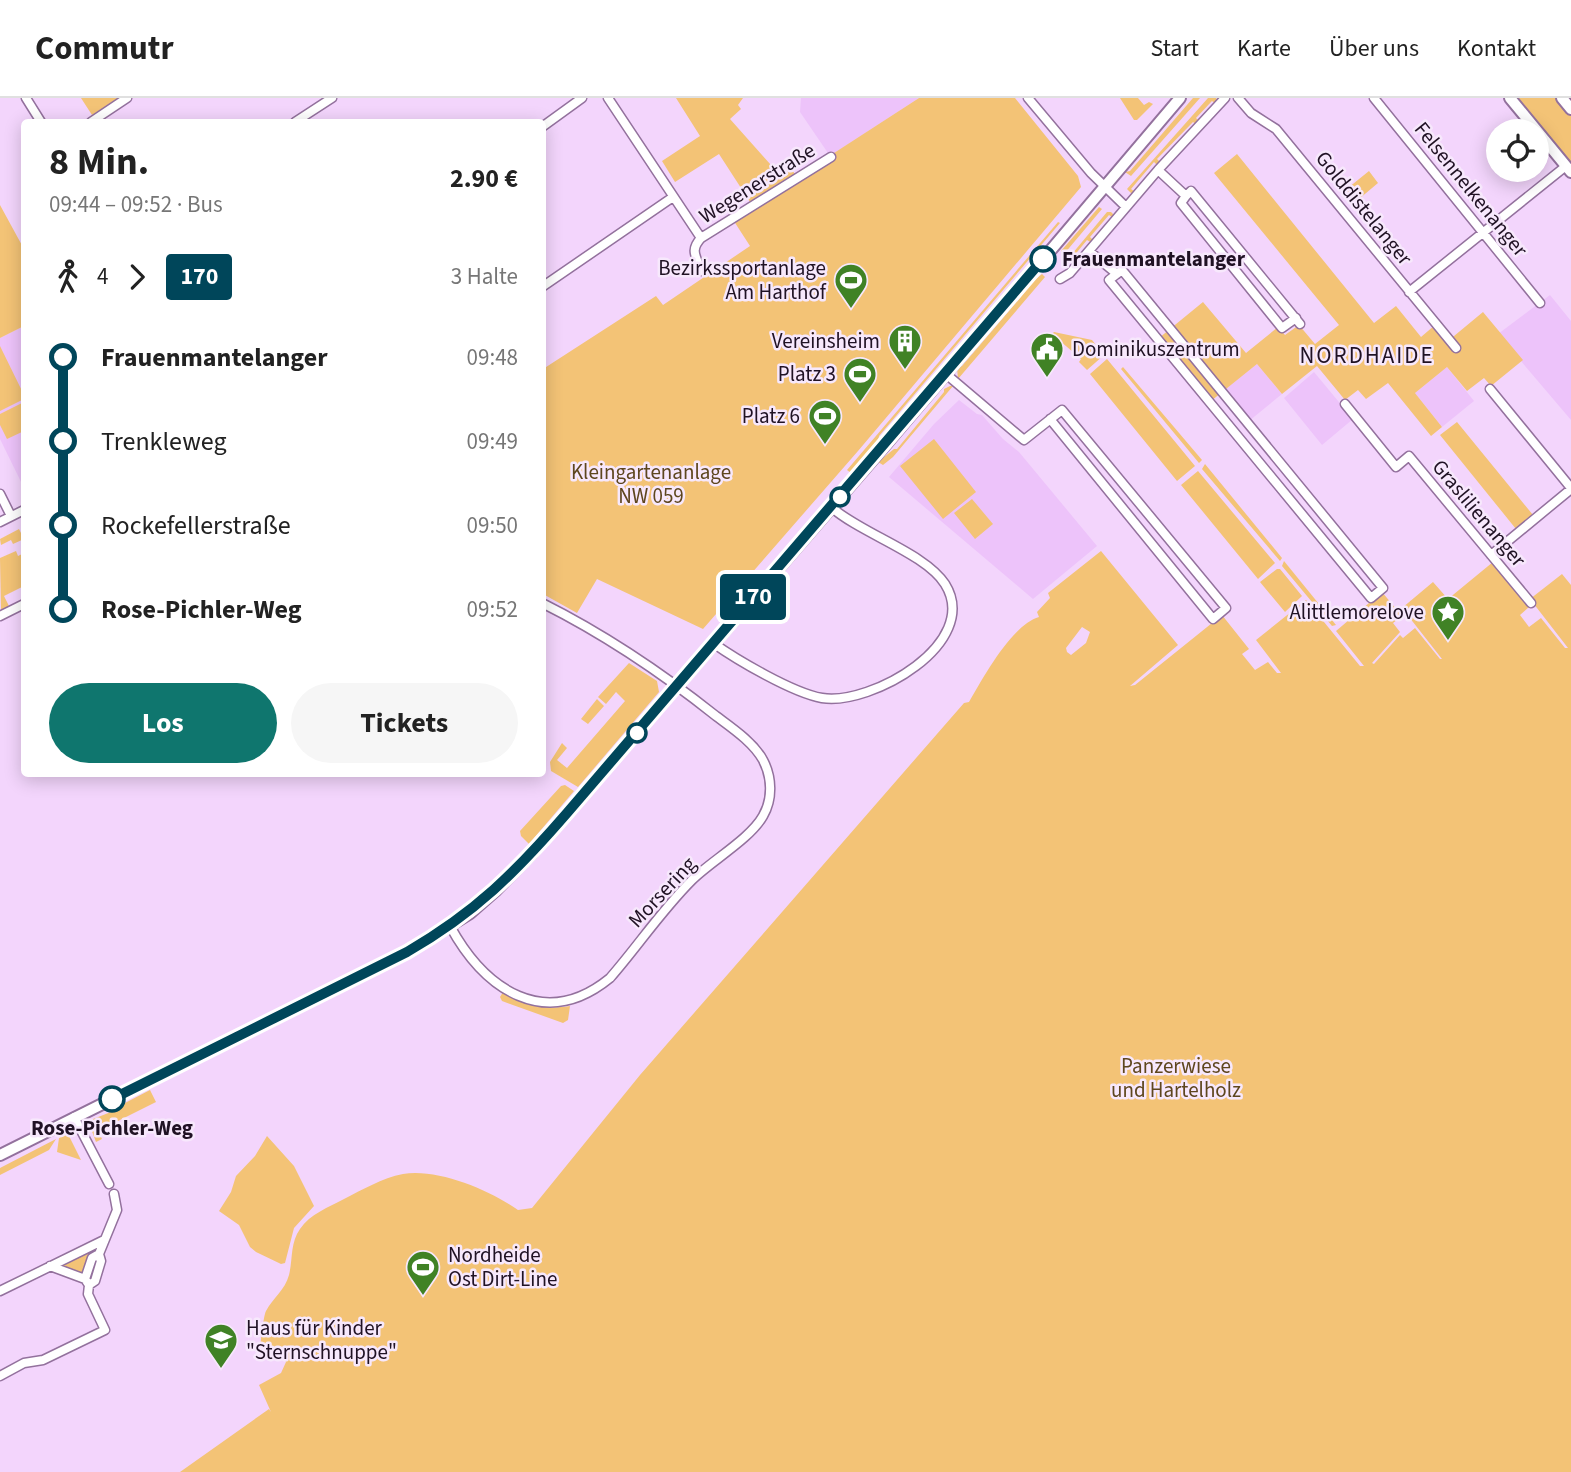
<!DOCTYPE html>
<html lang="de">
<meta charset="utf-8">
<style>
body{margin:0;font-family:"Source Sans 3",sans-serif;background:#f6f6f6;color:#222;height:100vh;display:flex;flex-direction:column;font-size:26px;white-space:nowrap}
*{box-sizing:border-box;margin:0}
p{font-size:23px;color:#767676}
.icon{flex:none;width:38px;height:38px;fill:none;stroke:currentColor;stroke-width:2;stroke-linecap:round;stroke-linejoin:round}
.map{position:relative;flex:1;overflow:hidden}
.panel{position:absolute;left:21px;top:21px;width:525px;height:658px;display:flex;flex-direction:column;background:#fff;border-radius:7px;box-shadow:0 4px 18px #0003}
.panel>*{flex:none}
.badge{padding:0 14px;border-radius:5px;font-size:24px;line-height:46px}
.fabs{position:absolute;left:1486px;top:21px;display:grid;gap:14px}
.fabs a{display:grid;place-items:center;width:63px;height:63px;border-radius:50%;background:#fff;box-shadow:0 4px 18px #0003;font-size:35px}
.map>.badge{position:absolute;translate:-50% -50%;box-shadow:0 0 0 4px #fff}
.legs{display:flex;align-items:center;gap:10px;height:77px;padding:0 28px;font-size:23px}
.legs p{margin-inline-start:auto}
.head{display:flex;align-items:center;justify-content:space-between;height:119px;padding:0 28px}
h1{font-size:38px;font-weight:700;line-height:52px}
.button{display:flex;gap:14px;margin-top:auto;padding:14px 28px}
.button a{flex:1;height:80px;border-radius:42px;background:#0f766e;color:#fff;font-size:28px;font-weight:700;line-height:80px;text-align:center}
.button a+a{background:#f6f6f6;color:#222}
ul{padding:0 28px;list-style:none}
li{display:flex;align-items:center;gap:24px;height:84px;font-size:26px}
li i{display:grid;place-items:center;width:10px;height:100%;margin:0 9px;background:currentColor}
li i::after{content:'';width:18px;height:18px;margin:-9px;border:5px solid;border-radius:50%;background:#fff}
li p{margin-inline-start:auto}
li:first-child i{background:linear-gradient(#0000 50%,currentColor 0)}
li:last-child i{background:linear-gradient(currentColor 50%,#0000 0)}
header{display:flex;align-items:center;gap:42px;box-sizing:border-box;height:98px;padding:0 35px;background:#fff;border-bottom:2px solid #e0e0e0}
header strong{font-size:33px}
nav{display:flex;gap:38px;margin-inline-start:auto;font-size:24px}
.map>svg:first-child{display:block}
</style>
<header>
<strong>Commutr</strong>
<nav><a>Start</a><a>Karte</a><a>Über uns</a><a>Kontakt</a></nav>
</header>
<div class="map">
<svg width="1571" height="1374" viewBox="0 0 1571 1374">
<rect width="100%" height="100%" fill="#f3d5fc"/>
<!-- built -->
<path fill="#edc3fa" d="M801,0H919L830,58L800,14Z
M1550,197L1571,223V322L1498,236Z
M24,228V390L0,341V240Z
M1257,266L1282,296L1249,323L1224,292Z
M1447,269L1474,303L1442,329L1415,295Z
M1314,274L1353,321L1322,347L1284,300Z
M959,302L977,316L982,317L1003,341L1019,354L1097,448L1033,501L889,379L934,326Z"/>
<!-- green -->
<path fill="#f3c376" fill-rule="evenodd" d="M81,0H117L118,1L92,17Z
M676,0H743L738,7L741,11L730,21L779,76L790,69L797,79L919,0H1015L1078,78L1081,89L858,353L703,531L597,481L577,515L543,496V271L656,198L663,207L750,148L728,114L752,107L719,56L675,84L662,63L700,38Z
M1120,0H1138L1144,7L1149,4L1153,6L1137,22H1134Z
M1193,0H1200L1131,78L1125,74L1130,73Z
M1208,0H1216L1219,4L1216,6L1212,3L1196,20L1200,24L1197,27L1193,24L1157,61L1161,65L1158,68L1154,64L1131,91L1135,94L1133,97L1127,91Z
M1516,0H1559L1571,15V66Z
M1237,56L1374,225L1396,208L1421,239L1435,227L1448,243L1483,214L1523,262L1491,288L1484,280L1467,293L1447,269L1415,295L1442,329L1431,338L1388,285L1366,301L1358,292L1345,302L1317,268L1282,296L1257,266L1211,303L1159,240L1203,204L1246,255L1278,229L1285,237L1299,227L1315,246L1339,227L1214,75Z
M1369,73L1378,85L1353,106L1343,94Z
M0,107L24,151V228L0,240Z
M1099,109L1102,111L1064,156L1061,153Z
M1107,114H1111L1115,118L1113,120L1109,117L1090,139L1094,143L1092,145L1087,142L1064,170L1062,168Z
M1058,124L1060,125L879,338L878,343L851,375L847,372Z
M1042,176L1045,179L958,281L957,270L962,268L1020,200L1027,191V188Z
M1054,234L1092,242L1104,257L1087,272L1079,264L1081,261L1052,236Z
M0,248L24,297V301L0,313Z
M1107,261L1195,368L1177,383L1090,276Z
M1123,269L1202,362L1199,365L1121,271Z
M950,288H953L893,359L883,367L878,364L894,351H897L944,294V291Z
M24,304V333L7,341L0,327V316Z
M1457,324L1533,417L1516,431L1440,337Z
M934,341L976,394L943,421L900,368Z
M1205,366L1282,460L1280,463L1202,371Z
M1198,373L1275,465L1258,481L1181,387Z
M972,401L993,426L975,441L954,415Z
M19,431L24,441L13,446L11,442L1,447L0,441Z
M16,453L18,458L24,455V488L4,498L10,510L1,513L0,460Z
M1101,453L1178,547L1130,588L1135,587L1222,517L1249,551L1242,556L1255,572L1268,564L1277,575H1281L1256,542L1306,502L1360,568H1364L1336,533L1382,494L1402,518L1393,525L1400,534L1372,565L1374,566L1400,537L1403,540L1415,530L1440,561H1442L1402,510L1433,484L1448,501L1493,464L1529,509L1520,517L1529,529L1541,520L1565,550H1568L1530,501L1562,476L1571,487V1374H180L269,1311L271,1314L259,1287L281,1275L286,1264L280,1254L268,1251L259,1255C261,1246 263,1219 266,1213C273,1200 285,1192 289,1177C293,1161 290,1145 300,1131C310,1116 329,1109 344,1101C362,1092 382,1080 403,1076C437,1070 490,1092 518,1112L532,1110L640,977L964,605L969,604C984,578 1012,527 1039,519L1037,514L1050,500L1048,495ZM1082,529L1090,534L1086,545L1071,557L1067,554L1066,550Z
M1284,463L1336,527L1332,528L1282,468Z
M1277,471H1280L1302,498L1285,514L1260,484Z
M629,565L657,583L659,594L578,689L551,673L550,664L562,645L567,650L557,662L567,670L625,603L616,594L606,606L598,599Z
M597,601L604,608L588,626L581,621Z
M565,687L574,693L529,746L521,738L520,733L561,688Z
M503,894C525,908 544,912 570,908L568,922L563,925L502,903L500,899Z
M150,992L156,1004L98,1033L102,1041L96,1044L88,1023L121,1010L125,1005Z
M66,1035L69,1038L81,1062L57,1054L59,1040Z
M267,1038L294,1068L314,1108L294,1130L285,1165L281,1166L256,1154L250,1149L239,1127L219,1113L231,1094L236,1078L255,1058Z
M56,1041L49,1052L0,1077V1070Z
M91,1153L83,1178L58,1169Z"/>
<g fill="none" stroke-linecap="round" stroke-linejoin="round">
<defs>
<path id="street" d="M26,0L41,24
M608,0L701,140
M1028,0L1091,75L1126,109
M1238,0L1251,15L1276,31L1456,250
M1374,0L1540,205
M91,24L127,0
M295,24L332,0
M542,29L582,0
M1158,72L1186,98L1191,93L1300,226
M1186,98L1181,105L1282,230L1296,220
M1089,153L1117,176
M1122,172L1383,490L1371,500L1109,182Z
M701,173C697,159 689,153 701,140L831,59
M1060,181L1070,175L1158,72L1225,0
M542,189L673,99
M1409,194L1566,68
M946,276L1024,342L1062,312L1226,510L1213,521L1050,321
M1490,291L1571,390
M1345,306L1396,369L1409,358L1531,505
M0,396L11,418
M0,424L24,412
M1491,457L1571,391
M0,518L24,506
M713,545C737,562 793,595 822,600C871,608 982,545 945,486C925,455 862,436 831,409
M450,828C485,892 545,933 610,880C638,848 661,813 692,782C711,763 750,741 763,718C773,701 772,679 763,662C753,644 732,630 716,618C662,575 604,536 542,505
M74,1019L109,1086
M50,1168L85,1181
M89,1187L95,1183L101,1163L99,1156
M0,1193L104,1142
M0,1278L24,1265L43,1262L105,1232L88,1196L89,1187L85,1181L92,1160L99,1156L117,1112L114,1096"/>
<path id="secondary" d="M1510,0L1571,74
M1562,0L1571,11
M0,1057L407,854L470,815L495,793L532,755L887,345L1180,0"/>
</defs>
<!-- street casing -->
<use href="#street" stroke="#93719d" stroke-width="11"/>
<!-- secondary casing -->
<use href="#secondary" stroke="#93719d" stroke-width="14"/>
<!-- street -->
<use href="#street" stroke="#fff" stroke-width="8"/>
<!-- secondary -->
<use href="#secondary" stroke="#fff" stroke-width="10"/>
</g>
<g fill="none" stroke-linecap="round" stroke-linejoin="round">
<defs>
<path id="line-1" d="M112,1001L407,854C476,814 515,775 567,715L1043,161"/>
</defs>
<!-- line-1 casing -->
<use href="#line-1" stroke="#fff" stroke-width="16"/>
<!-- line-1 -->
<use href="#line-1" stroke="#00465a" stroke-width="10"/>
</g>
<!-- icons -->
<defs>
<symbol id="stadium-pin" viewBox="-11 -11 22 30"><path d="M0 17L-7.5 6A9.5 9.5 0 1 1 7.5 6Z" fill="#408225" stroke="#f7e8fc"/><path d="M0-5a6.5 5 0 1 0 0 10a6.5 5 0 1 0 0-10ZM-3.5-1.8h7v3.6h-7Z" fill="#fff"/></symbol>
<symbol id="building-pin" viewBox="-11 -11 22 30"><path d="M0 17L-7.5 6A9.5 9.5 0 1 1 7.5 6Z" fill="#408225" stroke="#f7e8fc"/><path d="M-4-6H4V6H1V3H-1V6H-4ZM-2.5-4.3h1.7v1.8h-1.7ZM.8-4.3h1.7v1.8H.8ZM-2.5-1h1.7V.8h-1.7ZM.8-1h1.7V.8H.8Z" fill="#fff"/></symbol>
<symbol id="civic-pin" viewBox="-11 -11 22 30"><path d="M0 17L-7.5 6A9.5 9.5 0 1 1 7.5 6Z" fill="#408225" stroke="#f7e8fc"/><path d="M-.6-6.5H3V-4.5H.6V-3L4-1V1h2V6H-6V1h2V-1L-.6-3ZM-1.2 2.5V6h2.4V2.5Z" fill="#fff"/></symbol>
<symbol id="sight-pin" viewBox="-11 -11 22 30"><path d="M0 17L-7.5 6A9.5 9.5 0 1 1 7.5 6Z" fill="#408225" stroke="#f7e8fc"/><path d="M0-6L1.8-2.2L6-1.7L2.9 1.2L3.7 5.4L0 3.3L-3.7 5.4L-2.9 1.2L-6-1.7L-1.8-2.2Z" fill="#fff"/></symbol>
<symbol id="school-pin" viewBox="-11 -11 22 30"><path d="M0 17L-7.5 6A9.5 9.5 0 1 1 7.5 6Z" fill="#408225" stroke="#f7e8fc"/><path d="M0-5L7-2L0 1L-7-2ZM-4 1L0 2.5L4 1V4Q0 6-4 4Z" fill="#fff"/></symbol>
</defs>
<g fill-rule="evenodd">
<use href="#stadium-pin" x="832" y="163" width="38" height="52"/>
<use href="#building-pin" x="886" y="224" width="38" height="52"/>
<use href="#civic-pin" x="1028" y="232" width="38" height="52"/>
<use href="#stadium-pin" x="841" y="257" width="38" height="52"/>
<use href="#stadium-pin" x="806" y="299" width="38" height="52"/>
<use href="#sight-pin" x="1429" y="495" width="38" height="52"/>
<use href="#stadium-pin" x="404" y="1150" width="38" height="52"/>
<use href="#school-pin" x="202" y="1223" width="38" height="52"/>
</g>
<!-- markers -->
<g fill="#fff" stroke="#00465a" stroke-width="3.5">
<circle cx="1043" cy="161" r="12"/>
<circle cx="840" cy="399" r="9"/>
<circle cx="637" cy="635" r="9"/>
<circle cx="112" cy="1001" r="12"/>
</g>
<g text-anchor="middle" dominant-baseline="central" stroke-width="5" stroke-linejoin="round" paint-order="stroke">
<!-- street labels -->
<g font-size="21" fill="#201224" stroke="#f7e8fc">
<text transform="translate(757 85) rotate(-32)">Wegenerstraße</text>
<text transform="translate(1471 91) rotate(51)">Felsennelkenanger</text>
<text transform="translate(1364 110) rotate(51)">Golddistelanger</text>
<text transform="translate(1479 415) rotate(50)">Graslilienanger</text>
<text transform="translate(662 794) rotate(-47)">Morsering</text>
</g>
<!-- stop labels -->
<g font-size="21" font-weight="bold" fill="#201224" stroke="#f7e8fc" text-anchor="start">
<text x="1062" y="161">Frauenmantelanger</text>
<text x="112" y="1030" text-anchor="middle">Rose-Pichler-Weg</text>
</g>
<!-- poi labels -->
<g font-size="21" fill="#201224" stroke="#f7e8fc" text-anchor="end">
<text x="826" y="170">Bezirkssportanlage<tspan x="826" dy="24">Am Harthof</tspan></text>
<text x="880" y="243">Vereinsheim</text>
<text x="1072" y="251" text-anchor="start">Dominikuszentrum</text>
<text x="836" y="276">Platz 3</text>
<text x="800" y="318">Platz 6</text>
<text x="1424" y="514">Alittlemorelove</text>
<text x="448" y="1157" text-anchor="start">Nordheide<tspan x="448" dy="24">Ost Dirt-Line</tspan></text>
<text x="246" y="1230" text-anchor="start">Haus für Kinder<tspan x="246" dy="24">"Sternschnuppe"</tspan></text>
</g>
<!-- park labels -->
<g font-size="21" fill="#5e461e" stroke="#f7e8fc">
<text x="651" y="374">Kleingartenanlage<tspan x="651" dy="24">NW 059</tspan></text>
<text x="1176" y="968">Panzerwiese<tspan x="1176" dy="24">und Hartelholz</tspan></text>
</g>
<!-- neighbourhood labels -->
<g font-size="23" letter-spacing="2" fill="#201224" stroke="#f7e8fc">
<text x="1367" y="257">NORDHAIDE</text>
</g>
</g>
</svg>
<div class="fabs">
<a><svg class="icon" aria-label="locate" viewBox="0 0 24 24"><circle cx="12" cy="12" r="6"/><path d="M12 2v4M12 18v4M2 12h4M18 12h4"/></svg></a>
</div>
<b class="badge" style="left:753px;top:499px;background:#00465a;color:#fff">170</b>
<section class="panel">
<div class="head"><div><h1>8 Min.</h1><p>09:44 – 09:52 · Bus</p></div><b>2.90 €</b></div>
<div class="legs"><svg class="icon" aria-label="walk" viewBox="0 0 24 24"><circle cx="13" cy="4" r="2"/><path d="M13 8l-2 6 4 7M11 14l-3 7M7 12l3-4h3l4 4"/></svg>4<svg class="icon" aria-label="forward" viewBox="0 0 24 24"><path d="M9 5l7 7-7 7"/></svg><b class="badge" style="background:#00465a;color:#fff">170</b><p>3 Halte</p></div>
<ul>
<li><i style="color:#00465a"></i><b>Frauenmantelanger</b><p>09:48</p></li>
<li><i style="color:#00465a"></i><span>Trenkleweg</span><p>09:49</p></li>
<li><i style="color:#00465a"></i><span>Rockefellerstraße</span><p>09:50</p></li>
<li><i style="color:#00465a"></i><b>Rose-Pichler-Weg</b><p>09:52</p></li>
</ul>
<div class="button"><a>Los</a><a>Tickets</a></div>
</section>
</div>
